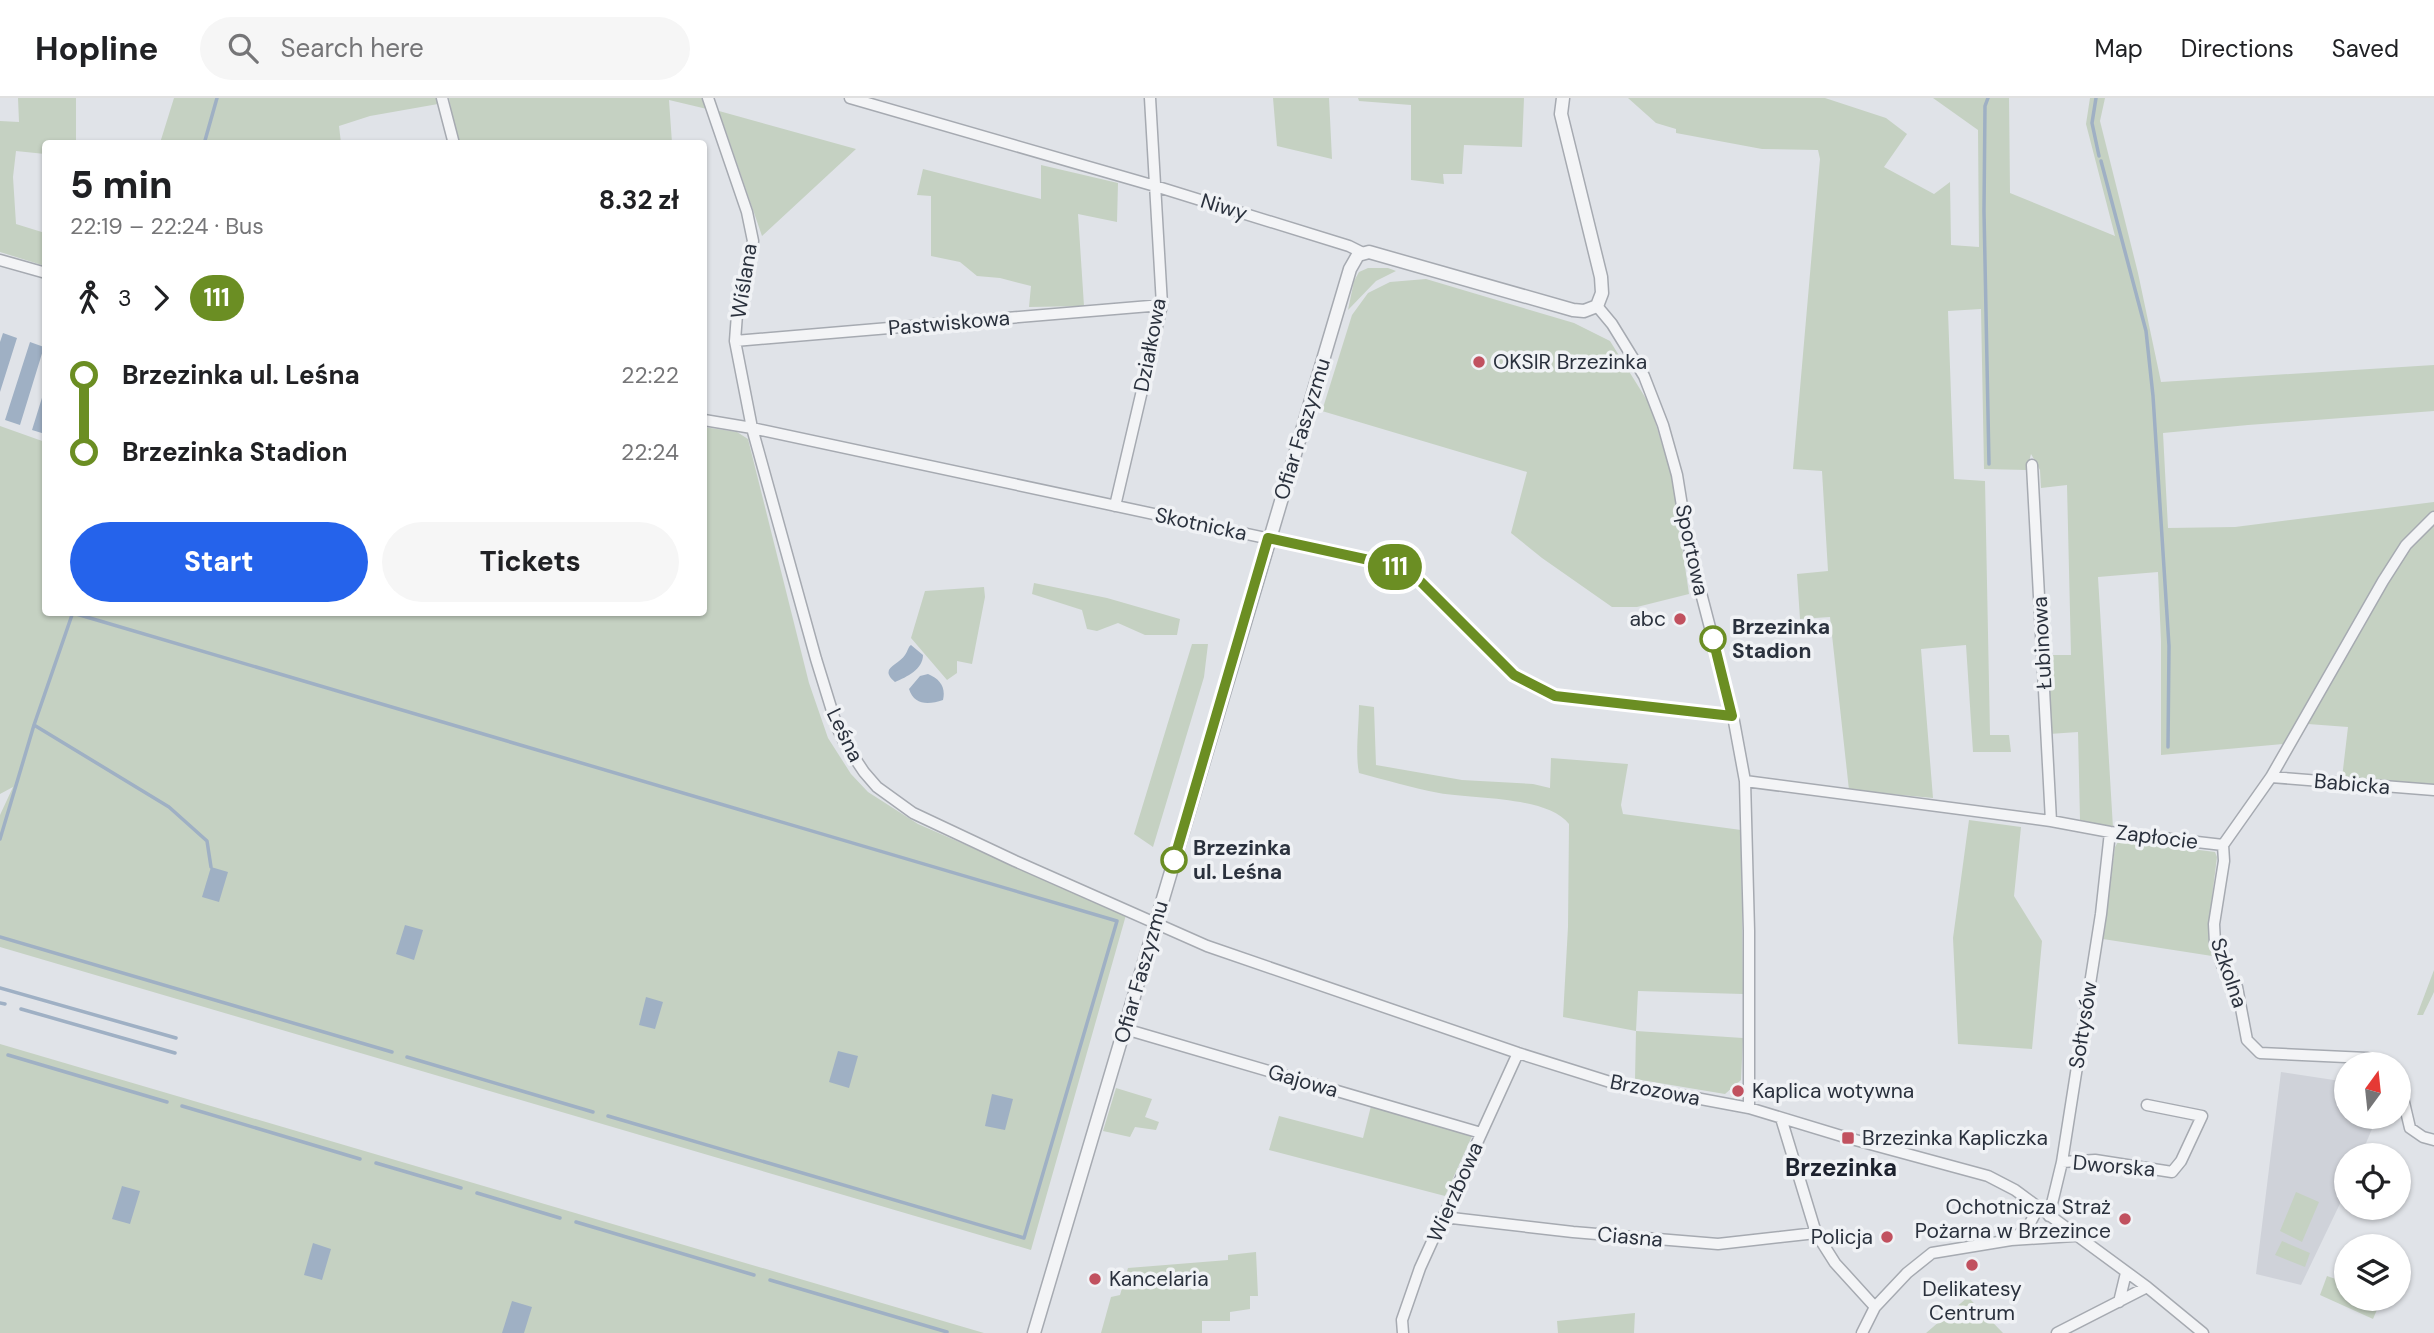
<!DOCTYPE html>
<meta charset="utf-8">
<style>
body{margin:0;font-family:"DM Sans",sans-serif;background:#f6f6f6;color:#202124;height:100vh;display:flex;flex-direction:column;font-size:26px;white-space:nowrap}
*{box-sizing:border-box;margin:0}
p{font-size:23px;color:#757577}
.icon{flex:none;width:38px;height:38px;fill:none;stroke:currentColor;stroke-width:2;stroke-linecap:round;stroke-linejoin:round}
.map{position:relative;flex:1;overflow:hidden}
.panel{position:absolute;left:42px;top:42px;width:665px;height:476px;display:flex;flex-direction:column;background:#fff;border-radius:7px;box-shadow:0 2px 5px #0004}
.panel>*{flex:none}
.badge{padding:0 14px;border-radius:23px;font-size:24px;line-height:46px}
.needle{width:46px;rotate:15deg}
.controls{position:absolute;left:2334px;top:954px;display:grid;gap:14px}
.controls a{display:grid;place-items:center;width:77px;height:77px;border-radius:50%;background:#fff;box-shadow:0 2px 5px #0004;font-size:35px}
.map>.badge{position:absolute;translate:-50% -50%;box-shadow:0 0 0 4px #fff}
.legs{display:flex;align-items:center;gap:10px;height:77px;padding:0 28px;font-size:23px}
.legs p{margin-inline-start:auto}
.summary{display:flex;align-items:center;justify-content:space-between;height:119px;padding:0 28px}
h1{font-size:38px;font-weight:800;line-height:52px}
.cta{display:flex;gap:14px;margin-top:auto;padding:14px 28px}
.cta a{flex:1;height:80px;border-radius:42px;background:#2563eb;color:#fff;font-size:28px;font-weight:800;line-height:80px;text-align:center}
.cta a+a{background:#f6f6f6;color:#202124}
ul{padding:0 28px;list-style:none}
li{display:flex;align-items:center;gap:24px;height:77px;font-size:26px}
li i{display:grid;place-items:center;width:10px;height:100%;margin:0 9px;background:currentColor}
li i::after{content:'';width:18px;height:18px;margin:-9px;border:5px solid;border-radius:50%;background:#fff}
li p{margin-inline-start:auto}
li:first-child i{background:linear-gradient(#0000 50%,currentColor 0)}
li:last-child i{background:linear-gradient(currentColor 50%,#0000 0)}
header{display:flex;align-items:center;gap:42px;box-sizing:border-box;height:98px;padding:0 35px;background:#fff;border-bottom:2px solid #e0e0e0}
header strong{font-size:33px}
nav{display:flex;gap:38px;margin-inline-start:auto;font-size:24px}
.search{width:490px;height:63px;background:#f6f6f6;display:flex;align-items:center;gap:18px;box-sizing:border-box;padding:0 24px;border-radius:38px;color:#757577;font-size:26px}
.map>svg:first-child{display:block}
</style>
<header>
<strong>Hopline</strong>
<div class="search"><svg class="icon" aria-label="search" viewBox="0 0 24 24"><circle cx="10" cy="10" r="6"/><path d="M15 15l6 6"/></svg>Search here</div>
<nav><a>Map</a><a>Directions</a><a>Saved</a></nav>
</header>
<div class="map">
<svg width="2434" height="1235" viewBox="0 0 2434 1235">
<rect width="100%" height="100%" fill="#e0e3e8"/>
<!-- built -->
<path fill="#cfd2d9" d="M2281,974L2347,984V1018L2377,1019L2361,1057H2347V1091L2301,1187L2256,1176Z"/>
<!-- green -->
<path fill="#c5d1c2" d="M18,0H76V45L46,46L45,56L16,53L13,79L16,126L45,135V168L0,154V23L19,24Z
M174,0H436L438,6L370,18L339,28L341,45H160Z
M449,0H704L707,11L669,2L672,45L458,46Z
M1273,0H1329L1332,61L1277,48Z
M1358,0H1524L1522,49L1464,47L1462,76H1443L1444,86L1411,82V7L1359,3Z
M1628,0H1825L1886,20L1907,36L1884,69L1934,96L1950,84L1951,147L1979,149L1978,32L1933,0H2009L2010,95L2115,138L2086,26L2090,0H2105L2100,23L2138,175L2161,284L2434,267V313L2248,327L2163,335L2168,430L2235,429L2434,404V414L2397,453L2283,646L2161,657V543L2158,474L2098,479L2113,730L2080,722L2078,634L2049,636L2047,557H2071L2067,387L2041,390L2040,372L2031,356L2027,372L1984,371L1981,211L1948,213L1954,381L1985,383L1990,637H2009L2011,654H1973L1966,547L1921,551L1933,700L1849,692L1830,519L1800,521L1797,476L1828,473L1822,373L1793,371L1820,61L1818,52L1762,51L1676,35V31L1656,25Z
M719,13L856,51L762,138Z
M1041,67L1118,85L1117,124L1078,116L1084,208L1029,209L1031,188L1000,180L977,178L960,164L931,158V98L917,97L923,71L1041,101Z
M1368,170H1388L1396,173L1376,183L1348,212L1354,183L1359,174Z
M1426,181L1574,225L1610,243L1650,307L1672,379L1689,496L1637,509H1612L1542,460L1511,435L1527,374L1322,313L1352,217L1368,195L1390,184Z
M0,328L45,344L46,514H704V329L737,334L748,341L809,585L828,640L851,676L868,694L918,726L1126,817L1031,1152L0,849V717L13,689L0,696Z
M2434,427V687L2342,680L2348,629L2308,626L2381,492L2409,450Z
M1034,485L1107,500L1180,521L1177,537H1145L1118,525L1097,533L1087,531L1082,512L1032,496Z
M984,489L985,499L972,566L957,563V575L947,582L911,540L925,493Z
M1192,546H1208L1204,579L1153,749L1134,736Z
M1359,607L1374,609L1376,667L1462,682L1533,686L1550,690L1551,660L1628,666L1621,707L1623,716L1741,732L1743,896L1638,893L1636,933L1743,940L1741,982L1725,996L1635,981L1636,933L1563,919L1568,829L1569,726C1547,698 1473,701 1439,695C1412,690 1386,682 1359,675C1355,656 1359,628 1359,607Z
M1969,722L2021,729L2014,798L2042,843L2032,951L1958,946L1953,840Z
M2119,742L2215,754L2217,759L2210,815L2212,858L2103,841L2115,749Z
M2434,872V894L2423,917H2417Z
M0,946L984,1235H0Z
M1116,990L1152,1001L1145,1019L1159,1024L1156,1032L1135,1029L1130,1039L1103,1033Z
M1371,1008L1472,1038L1445,1098L1269,1052L1279,1018L1363,1040Z
M2296,1094L2319,1104L2302,1144L2280,1133Z
M2282,1143L2310,1155L2305,1169L2275,1157Z
M1256,1154L1258,1198H1250V1211L1230,1214V1223H1202V1235H1101L1111,1199L1120,1197L1128,1170L1228,1162V1157Z
M2327,1178L2347,1185V1200L2370,1201L2379,1207L2373,1221L2320,1197Z
M1968,1199L2003,1235H1926Z
M1635,1215L1634,1235H1558L1557,1223Z"/>
<!-- water -->
<path fill="#9fb0c4" d="M3,235L17,240L0,294V244Z
M30,244L44,249L20,327L5,322Z
M45,290V336L32,332Z
M911,547L923,557C923,571 907,579 895,584C878,570 899,567 905,557C908,553 908,549 911,547Z
M928,576C940,581 946,589 943,602C928,607 914,607 909,591L920,578Z
M211,769L228,774L219,804L202,799Z
M405,827L423,832L414,862L396,856Z
M646,899L663,904L655,931L639,927Z
M838,953L858,958L849,990L829,984Z
M992,996L1013,1001L1005,1032L985,1028Z
M122,1088L140,1093L130,1126L112,1121Z
M313,1145L331,1151L322,1182L304,1177Z
M512,1203L532,1209L524,1235H502Z"/>
<g fill="none" stroke-linecap="round" stroke-linejoin="round">
<!-- stream -->
<path stroke="#9fb0c4" stroke-width="3.5" d="M1988,0L1985,8L1984,113L1989,366
M2096,0L2092,25L2099,58
M204,46L217,0
M2101,63L2146,233L2153,298L2169,548L2168,649
M73,515L1117,823L1024,1140L608,1018
M34,627L169,709L207,743L211,769
M0,741L34,627L73,514
M0,839L392,954
M0,890L176,940
M0,905L5,906
M21,911L175,955
M8,957L167,1004
M407,959L593,1014
M182,1008L360,1061
M376,1065L461,1090
M477,1095L560,1120
M576,1124L754,1177
M770,1182L947,1234"/>
<defs>
<path id="minor" d="M442,0L454,46
M708,0L747,114L753,143L737,216L735,243L752,330L1392,467L1420,483L1514,577L1555,598L1733,618
M850,0L1155,88L1349,148L1361,154
M0,162L46,175
M1597,208L1612,226L1644,278L1663,327L1677,377L1688,445L1733,618L1745,683L1749,833V1010
M735,243L1162,207
M704,322L752,330L816,561L837,629L844,644L864,674L877,689L913,715L1015,763L1207,848L1518,955L1610,984L1749,1010L1848,1040L1988,1078L2015,1092L2147,1189L2203,1235
M2032,367L2051,723
M1115,408L1162,207L1150,0
M2271,679L2434,692
M1745,683L2051,723L2110,734L2223,747
M2223,747L2271,679L2383,483L2406,447L2434,419
M2223,747L2224,763L2214,826L2215,845L2222,867L2237,889L2247,942L2260,955L2367,960L2386,966
M1125,931L1481,1035
M2399,983L2410,1030L2423,1039L2434,1042
M1781,1020L1816,1135L1835,1165L1875,1209
M2062,1064L2095,1062L2172,1074L2181,1063L2202,1018L2147,1007
M2049,1118L2062,1064L2101,816L2110,734
M1443,1119L1573,1134L1718,1146L1816,1135
M2011,1142L2028,1129L2038,1110
M2119,1204L2126,1175
M1403,1235L1402,1222L1420,1170L1518,955
M1862,1235L1875,1209L1907,1175L1932,1155L2011,1142L2074,1138
M2057,1235L2147,1189"/>
<path id="tertiary" d="M1034,1235L1350,171L1358,157L1369,154L1573,212L1584,213L1597,208L1602,195L1601,179L1561,16L1563,0"/>
</defs>
<!-- minor casing -->
<use href="#minor" stroke="#a6aab1" stroke-width="13"/>
<!-- tertiary casing -->
<use href="#tertiary" stroke="#a6aab1" stroke-width="15"/>
<!-- minor -->
<use href="#minor" stroke="#f3f4f6" stroke-width="10"/>
<!-- tertiary -->
<use href="#tertiary" stroke="#f3f4f6" stroke-width="12"/>
</g>
<g fill="none" stroke-linecap="round" stroke-linejoin="round">
<defs>
<path id="line-1" d="M1174,762L1268,440L1392,467L1420,483L1514,577L1555,598L1732,618L1713,541"/>
</defs>
<!-- line-1 casing -->
<use href="#line-1" stroke="#fff" stroke-width="16"/>
<!-- line-1 -->
<use href="#line-1" stroke="#6b8e23" stroke-width="10"/>
</g>
<!-- markers -->
<g fill="#c1515f" stroke="#f0f2f5" stroke-width="2.5">
<circle cx="1479" cy="264" r="7"/>
<circle cx="1680" cy="521" r="7"/>
<circle cx="1738" cy="993" r="7"/>
<rect x="1841" y="1033" width="14" height="14" rx="3.5"/>
<circle cx="2125" cy="1121" r="7"/>
<circle cx="1887" cy="1139" r="7"/>
<circle cx="1972" cy="1167" r="7"/>
<circle cx="1095" cy="1181" r="7"/>
</g>
<g fill="#fff" stroke="#6b8e23" stroke-width="3.5">
<circle cx="1713" cy="541" r="12"/>
<circle cx="1174" cy="762" r="12"/>
</g>
<g text-anchor="middle" dominant-baseline="central" stroke-width="7" stroke-linejoin="round" paint-order="stroke">
<!-- street labels -->
<g font-size="21" fill="#2a313d" stroke="#f0f2f5">
<text transform="translate(1224 109) rotate(17)">Niwy</text>
<text transform="translate(744 183) rotate(-81)">Wiślana</text>
<text transform="translate(949 225) rotate(-5)">Pastwiskowa</text>
<text transform="translate(1150 247) rotate(-79)">Działkowa</text>
<text transform="translate(1302 331) rotate(-73)">Ofiar Faszyzmu</text>
<text transform="translate(1201 426) rotate(12)">Skotnicka</text>
<text transform="translate(1692 452) rotate(78)">Sportowa</text>
<text transform="translate(2042 545) rotate(-93)">Łubinowa</text>
<text transform="translate(845 637) rotate(64)">Leśna</text>
<text transform="translate(2352 686) rotate(5)">Babicka</text>
<text transform="translate(2157 739) rotate(7)">Zapłocie</text>
<text transform="translate(1141 874) rotate(-74)">Ofiar Faszyzmu</text>
<text transform="translate(2229 875) rotate(71)">Szkolna</text>
<text transform="translate(2083 927) rotate(-81)">Sołtysów</text>
<text transform="translate(1303 983) rotate(16)">Gajowa</text>
<text transform="translate(1655 992) rotate(11)">Brzozowa</text>
<text transform="translate(2114 1068) rotate(5)">Dworska</text>
<text transform="translate(1455 1094) rotate(-66)">Wierzbowa</text>
<text transform="translate(1630 1139) rotate(5)">Ciasna</text>
</g>
<!-- poi labels -->
<g font-size="21" fill="#2a313d" stroke="#f0f2f5" text-anchor="start">
<text x="1493" y="264">OKSIR Brzezinka</text>
<text x="1666" y="521" text-anchor="end">abc</text>
<text x="1752" y="993">Kaplica wotywna</text>
<text x="1862" y="1040">Brzezinka Kapliczka</text>
<text x="2111" y="1109" text-anchor="end">Ochotnicza Straż<tspan x="2111" dy="24">Pożarna w Brzezince</tspan></text>
<text x="1873" y="1139" text-anchor="end">Policja</text>
<text x="1109" y="1181">Kancelaria</text>
<text x="1972" y="1191" text-anchor="middle">Delikatesy<tspan x="1972" dy="24">Centrum</tspan></text>
</g>
<!-- stop labels -->
<g font-size="21" font-weight="bold" fill="#2a313d" stroke="#f0f2f5" text-anchor="start">
<text x="1732" y="529">Brzezinka<tspan x="1732" dy="24">Stadion</tspan></text>
<text x="1193" y="750">Brzezinka<tspan x="1193" dy="24">ul. Leśna</tspan></text>
</g>
<!-- quarter labels -->
<g font-size="24" font-weight="bold" fill="#1d222e" stroke="#f0f2f5">
<text x="1841" y="1069">Brzezinka</text>
</g>
</g>
</svg>
<div class="controls">
<a><svg class="needle" viewBox="-14 -14 28 28"><path d="M0-13l5 13h-10z" fill="#e53935"/><path d="M0 13l5-13h-10z" fill="#757577"/></svg></a>
<a><svg class="icon" aria-label="locate" viewBox="0 0 24 24"><circle cx="12" cy="12" r="6"/><path d="M12 2v4M12 18v4M2 12h4M18 12h4"/></svg></a>
<a><svg class="icon" aria-label="layers" viewBox="0 0 24 24"><path d="M12 4l9 5-9 5-9-5zM3 14l9 5 9-5"/></svg></a>
</div>
<b class="badge" style="left:1395px;top:469px;background:#6b8e23;color:#fff">111</b>
<section class="panel">
<div class="summary"><div><h1>5 min</h1><p>22:19 – 22:24 · Bus</p></div><b>8.32 zł</b></div>
<div class="legs"><svg class="icon" aria-label="walk" viewBox="0 0 24 24"><circle cx="13" cy="4" r="2"/><path d="M13 8l-2 6 4 7M11 14l-3 7M7 12l3-4h3l4 4"/></svg>3<svg class="icon" aria-label="forward" viewBox="0 0 24 24"><path d="M9 5l7 7-7 7"/></svg><b class="badge" style="background:#6b8e23;color:#fff">111</b></div>
<ul>
<li><i style="color:#6b8e23"></i><b>Brzezinka ul. Leśna</b><p>22:22</p></li>
<li><i style="color:#6b8e23"></i><b>Brzezinka Stadion</b><p>22:24</p></li>
</ul>
<div class="cta"><a>Start</a><a>Tickets</a></div>
</section>
</div>
